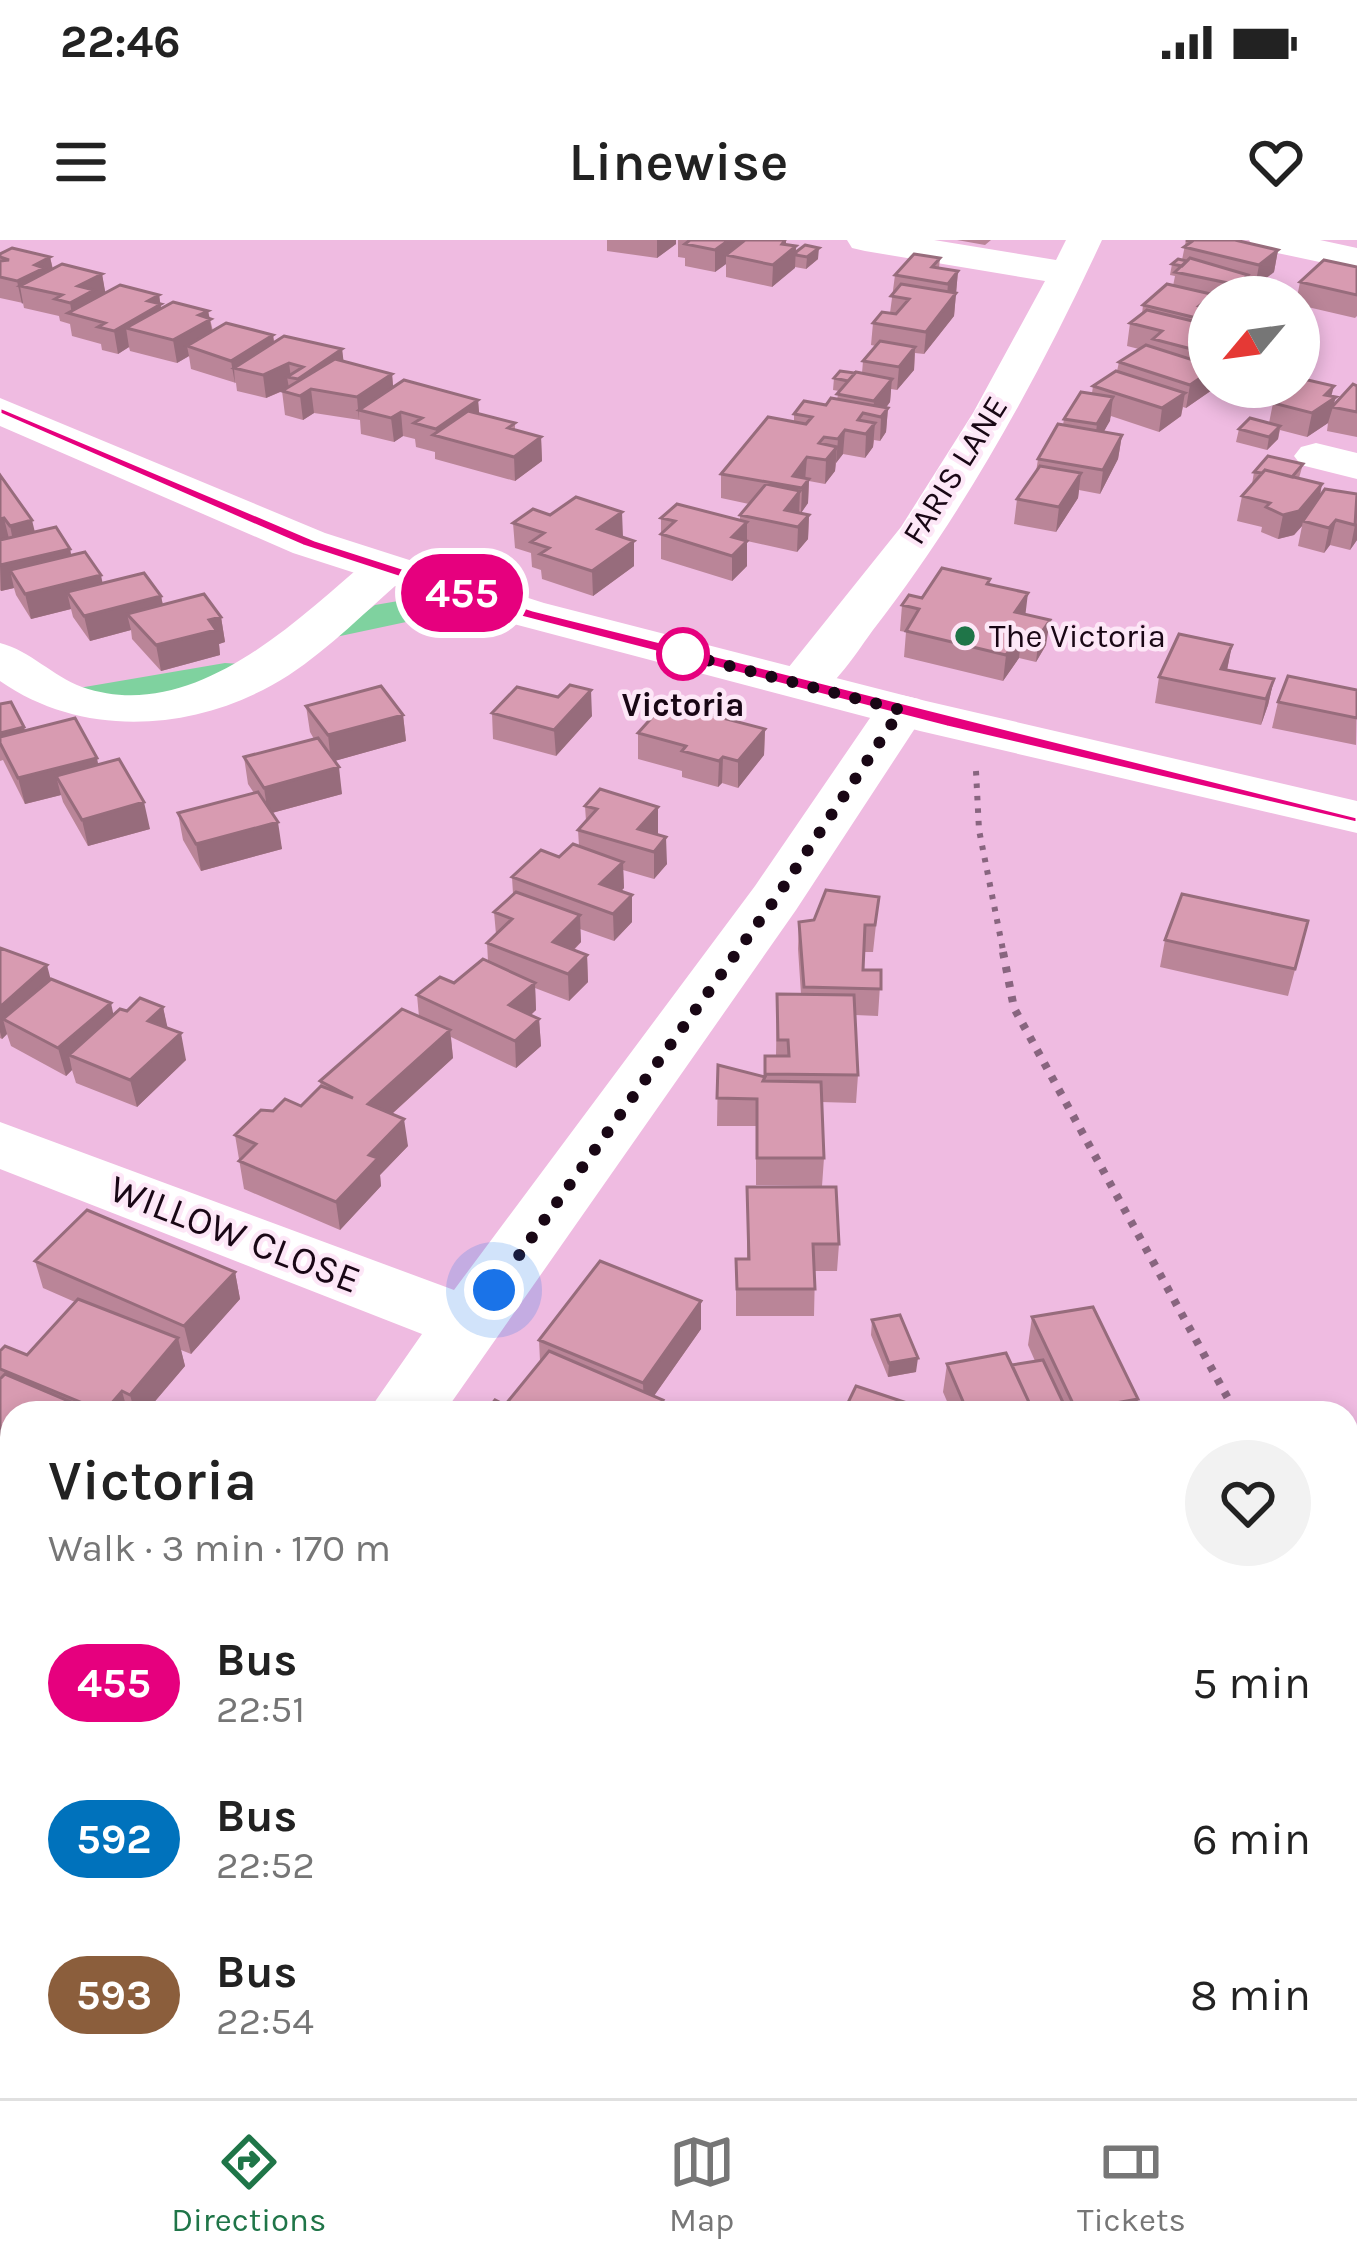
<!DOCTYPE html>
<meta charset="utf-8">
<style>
body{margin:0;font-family:Karla,sans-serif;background:#f2f2f2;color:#222;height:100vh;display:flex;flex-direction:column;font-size:45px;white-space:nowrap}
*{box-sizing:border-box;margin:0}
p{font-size:39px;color:#767676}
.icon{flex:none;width:66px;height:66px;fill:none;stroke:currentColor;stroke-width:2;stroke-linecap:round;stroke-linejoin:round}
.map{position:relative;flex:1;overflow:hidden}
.side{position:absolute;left:0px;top:1161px;width:1359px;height:699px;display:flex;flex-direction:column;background:#fff;border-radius:36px 36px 0 0;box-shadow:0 6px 18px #0003}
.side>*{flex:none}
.badge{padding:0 24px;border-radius:39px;font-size:42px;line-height:78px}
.needle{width:78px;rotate:241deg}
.buttons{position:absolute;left:1188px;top:36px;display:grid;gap:24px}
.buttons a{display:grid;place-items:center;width:132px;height:132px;border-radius:50%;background:#fff;box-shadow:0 6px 18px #0003;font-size:60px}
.you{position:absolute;width:60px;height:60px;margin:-30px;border:9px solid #fff;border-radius:50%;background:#1a73e8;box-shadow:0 0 0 18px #1a73e833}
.map>.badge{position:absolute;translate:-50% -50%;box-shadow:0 0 0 6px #fff}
.round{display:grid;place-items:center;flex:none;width:126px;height:126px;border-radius:63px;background:#f2f2f2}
.overview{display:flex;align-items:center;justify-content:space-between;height:204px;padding:0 48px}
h1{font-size:57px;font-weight:600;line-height:90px}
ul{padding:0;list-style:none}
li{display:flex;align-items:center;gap:36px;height:156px;padding:0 48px}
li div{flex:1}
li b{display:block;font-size:45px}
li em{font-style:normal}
li .badge{min-width:132px;font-weight:700;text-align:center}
.status{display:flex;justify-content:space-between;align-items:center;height:84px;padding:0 60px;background:#fff;direction:ltr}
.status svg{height:33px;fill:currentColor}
header{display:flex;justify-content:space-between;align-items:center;height:156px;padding:0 48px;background:#fff;font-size:54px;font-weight:600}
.tabs{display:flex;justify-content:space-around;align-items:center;height:168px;border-top:3px solid #e0e0e0;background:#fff;font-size:33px;color:#767676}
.tabs a{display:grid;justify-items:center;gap:6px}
.tabs .selected{color:#1f7548}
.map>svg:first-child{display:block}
</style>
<div class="status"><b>22:46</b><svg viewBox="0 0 49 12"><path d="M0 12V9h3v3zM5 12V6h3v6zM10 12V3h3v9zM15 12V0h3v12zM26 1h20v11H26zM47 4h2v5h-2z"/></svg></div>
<header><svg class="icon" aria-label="menu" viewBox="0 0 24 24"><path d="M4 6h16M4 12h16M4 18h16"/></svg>Linewise<svg class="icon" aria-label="heart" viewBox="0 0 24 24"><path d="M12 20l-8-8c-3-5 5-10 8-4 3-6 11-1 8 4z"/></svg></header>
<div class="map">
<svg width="1357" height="1858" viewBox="0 0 1357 1858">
<rect width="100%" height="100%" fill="#efbbe1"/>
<!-- green -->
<path fill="#7fd29f" d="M404,360L439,375L331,398L375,365Z
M225,423L241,424L164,460L67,450Z"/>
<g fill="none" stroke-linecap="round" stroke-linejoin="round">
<!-- path-far2 -->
<path stroke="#88657f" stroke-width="6" stroke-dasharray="4.5 8" stroke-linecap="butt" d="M976,531L979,590L1004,715"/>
<!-- path-far1 -->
<path stroke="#88657f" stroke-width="8" stroke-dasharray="6 9" stroke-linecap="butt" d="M1003,712L1014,768L1236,1173"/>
<!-- path -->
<path stroke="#88657f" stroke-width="9" stroke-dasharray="8 12" stroke-linecap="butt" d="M1347,1376L1357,1395"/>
<!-- minor -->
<path fill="#fff" fill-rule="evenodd" d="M847,0H934L1056,20L1066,0H1102C1039,136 966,270 873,390C859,409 839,441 819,454C808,461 795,457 783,454L776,443L901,287L973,173L1045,41L865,11L852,8Z
M1249,0H1320L1357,8V30L1254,8Z
M1316,203L1357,213V239L1301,225L1294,216L1301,207Z
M386,315L403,319L410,329L403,339C366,371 330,408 289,435C202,491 86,501 0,441V403C31,411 52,436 82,447C192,485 294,383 369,319Z
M901,455L919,459L927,470L796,670L444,1173H367L422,1094L0,929V882L454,1050L755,646L883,459Z
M12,1679V1778L0,1783V1683Z
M402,1848H498L494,1858H397Z
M642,1848H742L747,1858H646Z"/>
<!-- major -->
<path fill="#fff" fill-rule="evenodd" d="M0,158L325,293L544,363L926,461L1357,561V593L920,491L510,383L293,313L0,186Z"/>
</g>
<!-- wall -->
<path fill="#ba8598" d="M607,0H676V4L657,18L607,11Z
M678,0H785L786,4L796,6V12L818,19L806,29L795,27L772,47L726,37V24L715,32L685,26V18L678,17Z
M957,0H991L985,5Z
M1186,0L1278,10L1274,32L1255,47L1246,45L1244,57H1209V147H1213L1212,150L1186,168L1183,167L1181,176L1159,192L1111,176L1104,192L1122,195L1118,219L1100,254L1079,250L1078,258L1056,292L1014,284L1017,259L1036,232L1038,219L1063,185L1064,179L1092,153L1093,146L1117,131L1119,122L1139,109L1127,106L1130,83L1142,74L1143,65L1173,46L1175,36L1170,35L1172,24L1182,20Z
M0,14L50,17L53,29L102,34L105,53L159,55L161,68L208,71L213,91L273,95L274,102L342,109L343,121L392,134L393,147L478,160L479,174L515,183V190L541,197L542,221L515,241L435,219V212L416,207L415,199L403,196L394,202L361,194L360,180L314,173L303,180L285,175L282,151L285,150L266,158L237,151L236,143L191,129L189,116L177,123L130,111L129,107L118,114L102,110L101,104L72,96L70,84L60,81L59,76L24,68L23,63L0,58Z
M940,18L939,28L958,31L954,76L924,114L915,113L914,130L897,150L891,149L890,162L886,168H888L886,192L880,201L874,200L873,207L865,218L843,214L836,223L835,231L825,244L809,241L808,263L801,273L809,275L808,299L797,312L747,301V326L732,341L661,319V278L740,280V275L749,264L721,258V234L794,181V174L826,165L837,159L839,151L833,150L834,138L862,133L863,121L876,106L871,105L873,83L890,73L895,35Z
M1357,27V76L1355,78L1299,65V57H1297L1300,42Z
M1357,146V197L1327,191L1328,183L1307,197L1280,190L1278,199L1267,210L1236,202L1239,189L1269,183L1273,163L1331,156L1335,164Z
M1303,224L1299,238L1322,244L1320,256L1357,254V300L1350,310L1330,305L1324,313L1298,306L1302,286L1294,295L1278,299L1261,292L1262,287L1237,281L1242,256L1252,244L1254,232Z
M0,235L35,292L70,309L71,315L103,343L161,356L163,365L221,377L225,402L219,404L220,415L161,431L132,399L131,390L90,401L73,377L71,369L31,379L16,355L14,348L1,351L0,350Z
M513,283L622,297L634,326L593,356L542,339L541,330L532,327L531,313L515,308Z
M989,344L1026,374L1046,405L1036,422L1019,418L1003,441L904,417L906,392L900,391L902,365L922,358Z
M1232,405L1227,430L1274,439L1268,465L1261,485L1155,463L1159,437Z
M1357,450L1356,505L1272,488L1278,462Z
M0,464L24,487L25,491L98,525L150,589L88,606L63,562L61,555L25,564L3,520L0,521Z
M306,466L403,475L406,501L334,521L342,554L272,573L282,609L201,631L183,600L178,573L254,553L248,544L244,517L314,499L310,492Z
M492,473L592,476L556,516L493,499Z
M765,489L764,515L738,548L722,543L718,547L682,537V531L638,519V493Z
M585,566L658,593L657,595L667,624L654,639L623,630L624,648L621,651L632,655V682L614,701L580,689L581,702L574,710L587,715L588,742L569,761L535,748L536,770L531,775L539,779L541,806L516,828L451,797L453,818L392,874L408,906L380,935L381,946L340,990L244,949L235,895L273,871L301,866L321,846L320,841L419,777L417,755L454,743L488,721L487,703L496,694L494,672L513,654L512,637L579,606L578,590L586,581Z
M879,657L873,712H864L863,730H881L878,776L855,775L858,835L856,863L821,862L824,918L822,946L756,945V886H717L718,825L764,837L765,816H776L777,754H801L798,709L799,682L814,680Z
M1308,681L1288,756L1160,727L1165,700Z
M0,708L114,775L163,767L167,788L186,820L137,867L76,843L72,830L66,836L11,806L7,794L2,799L0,798Z
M747,947L839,1004L837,1031H815L814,1076H736V1019H747Z
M35,1021L235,1032L240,1059L191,1114L181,1110L185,1126L145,1173H12V1283L0,1277V1111L27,1115L75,1062L43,1048Z
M1032,1077L1135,1173H952L943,1152L947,1124L1012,1125L1035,1121L1028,1105Z
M872,1080L916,1132L888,1137L871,1095Z
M701,1089L654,1156L505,1165L540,1121L539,1100Z
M0,1278L11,1356L0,1351Z
M921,1848H970L966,1858H945Z
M1114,1848H1258L1264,1858H1120Z"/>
<!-- shaded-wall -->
<path fill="#976c7c" d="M657,0H676V4L657,18Z
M729,0H745L726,15V24L715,32V10Z
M786,0V15L796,6L795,28L772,47L773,25L782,4Z
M819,8L818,19L806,29L807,17Z
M1278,10L1274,32L1255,47L1259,25Z
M50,17L55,40L20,46L23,63L22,64L17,41L35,25Z
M958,31L954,76L924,114L926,92L946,66L948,44Z
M102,34L106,56L72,74L70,63L78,46Z
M1248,35L1244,57H1236L1238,45Z
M159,55L164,87L126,88L129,107L118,114L114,91L148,61Z
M208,71L214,101L187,106L189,116L177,123L173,100L199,75Z
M273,95L276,118L234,128L235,144L231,121Z
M915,107L914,130L897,150L899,127Z
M1209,107V126L1200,131L1203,112Z
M342,109L345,132L311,149L314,173L303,180L298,139Z
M289,123L291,138L287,137L289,148L266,158L263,135Z
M1209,132V147H1213L1212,150L1186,168L1190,145Z
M392,134L394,157L359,170V180L357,157Z
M892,139L890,162L879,176L873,175L874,161Z
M1334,146L1330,161L1336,157L1328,183L1307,197L1312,173Z
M1185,153L1181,176L1159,192L1162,168Z
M1113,157L1110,181L1094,208L1097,184Z
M478,160L480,183L436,196V189Z
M888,168L886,192L880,201L881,177Z
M401,172L403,196L394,202L391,178Z
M875,183L873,207L865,218L866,194Z
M1280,186L1278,199L1267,210L1269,197Z
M845,190L843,214L836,223L838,199Z
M1122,195L1118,219L1100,254L1103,230Z
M541,197L542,221L515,241L514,217Z
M837,207L835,231L825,244L826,220Z
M807,217L805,241L793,236Z
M1081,233L1078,258L1056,292L1059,267Z
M809,239L808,263L801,273L802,248Z
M1322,244L1317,268L1303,281L1302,286L1294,295L1278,299L1283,275Z
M800,251L799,276L785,270Z
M622,272L623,297L598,289Z
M809,275L808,299L797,312L798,287Z
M4,278L10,303L0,305V279Z
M32,280L38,305L15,310L10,286Z
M1336,280L1330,305L1324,313L1329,288Z
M747,282V326L732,341V297Z
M1357,283V300L1350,310L1355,285Z
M634,301V326L593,356L592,331Z
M70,309L75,334L10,330L14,348L1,351L0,325Z
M101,335L106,360L67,352L71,369L31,379L25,354Z
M1028,353L1025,378L1015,372Z
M161,356L166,381L127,374L131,390L90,401L84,376Z
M221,377L225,402L219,404L220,415L161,431L156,405L209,380Z
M1050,380L1046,405L1036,422L1039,396Z
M1022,392L1019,418L1003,441L1006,415Z
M1232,405L1227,430L1221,429Z
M1274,439L1268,465L1261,485L1266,459Z
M591,450L592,476L556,516L554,490Z
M403,475L406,501L331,522L328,495Z
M24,487L30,513L0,503V493Z
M765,489L764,515L738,548V521Z
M723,517L722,543L718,547L719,521Z
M97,518L102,544L56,536L61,555L25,564L18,538Z
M339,527L342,554L268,574L264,548Z
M144,562L150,589L88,606L82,580Z
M658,567V593L644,609L638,589Z
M278,582L282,609L201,631L196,604Z
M666,597L667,624L654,639V612Z
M623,622L624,648L601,671L600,644Z
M632,655V682L614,701L613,674Z
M580,675L581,702L554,729L553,702Z
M587,715L588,742L569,761L568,734Z
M47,725L54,752L3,779L7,794L2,799L0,792V767Z
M535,743L536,770L511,792L509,765Z
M111,763L117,791L69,815L72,830L66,836L58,808Z
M163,767L169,794L148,781Z
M539,779L541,806L516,828L515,801Z
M450,790L453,818L372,892L368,864Z
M181,793L186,820L137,867L130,840Z
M404,879L408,906L380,935L381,946L340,990L336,962L369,915Z
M235,1032L240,1059L191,1114L184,1086Z
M701,1061V1089L644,1170L643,1143Z
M178,1098L185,1126L145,1173H135L130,1155Z
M918,1118L916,1132L888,1137L889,1123Z
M122,1151L128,1173H104V1172Z
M1138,1159L1135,1173H1076V1170Z
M663,1160V1173H653Z
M12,1316V1354L11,1356L1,1329Z
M241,1848H250L253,1858H234Z"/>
<!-- building -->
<path fill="#d89bb1" stroke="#976c7c" stroke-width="3" d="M690,0H729L715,10L685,4Z
M745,0H785L782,4L796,6L773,25L726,15Z
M1186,0H1235L1278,10L1259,25L1184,7L1191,2Z
M805,5L819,8L807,17L796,15V12Z
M12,8L50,17L35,25L44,28L17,41L0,37V21L9,20L0,17V14Z
M914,14L940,18L932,27L958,31L948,44L895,35Z
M1190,18L1248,35L1238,45L1175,32Z
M1178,19L1187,21L1182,26L1172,24Z
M1324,20L1357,27V55L1300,42Z
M62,24L102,34L78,46L94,50L70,63L55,59L62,55L20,46Z
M901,44L956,53L926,92L873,83L882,72L896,74L909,59L891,56Z
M1167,44L1224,57H1209V63L1204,62L1199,66L1209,68V81L1143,65Z
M120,45L159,55L148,61L161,64L114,91L98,87L105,83L68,73Z
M173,62L208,71L199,75L211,79L173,100L126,88Z
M1147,70L1209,85V107L1203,112L1153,99L1162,91L1130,83Z
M226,83L273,95L231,121L187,106Z
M284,96L342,109L298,139L287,137L303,127L289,123L263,135L234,128Z
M880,101L915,107L899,127L863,121Z
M1146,105L1209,125V132L1190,145L1119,122Z
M335,119L392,134L357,157L311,149L300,156L282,151Z
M840,131L855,133L848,141L834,138Z
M1116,131L1185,153L1162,168L1093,146Z
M856,132L892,139L874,161L837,154Z
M1299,138L1334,146L1325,155L1336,157L1312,173L1273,163L1289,147H1299Z
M404,140L478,160L436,189L414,183L422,178L401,172L391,178L359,170Z
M1353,144L1357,146V172L1332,167Z
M1081,152L1113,157L1097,184L1064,179Z
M831,158L888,168L881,177L863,173L858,180L875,183L866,194L845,190L838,199L824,197L819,203L837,207L826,220L807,217L793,236L809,239L802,248L721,234L768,177L806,184L812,177L794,174L804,161L826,165Z
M468,171L515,183L508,188L541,197L514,217L433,195Z
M1250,178L1280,186L1269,197L1239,189Z
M1058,184L1122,195L1103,230L1038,219Z
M1268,216L1303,224L1292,237L1265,230L1262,233L1254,232Z
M1040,226L1081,233L1059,267L1017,259Z
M1265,230L1322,244L1299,271L1283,275L1266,267L1270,263L1242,256Z
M0,235L32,280L10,286L4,278L0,279Z
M766,244L800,251L785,270L809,275L798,287L740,275Z
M1325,249L1357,254L1355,285L1336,280L1329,288L1303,281Z
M576,257L622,272L598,289L634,301L592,331L540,314L549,308L531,302L544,293L513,283L533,269L550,275Z
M677,264L747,282L732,297L747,301L732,316L661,294L675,281L661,278Z
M56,287L70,309L0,325V300Z
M85,312L101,335L25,354L10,330Z
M942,328L990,339L987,344L1028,353L1015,372L1050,380L1039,396L1022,392L1006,415L906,391L919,369L902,365L909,355L922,358Z
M144,333L161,356L84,376L67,352Z
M204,354L221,377L209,380L216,390L156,405L127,374Z
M1179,394L1232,405L1221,429L1274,439L1266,459L1159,437Z
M1288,436L1357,450V478L1278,462Z
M570,445L591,450L554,490L492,473L517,447L558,457Z
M381,446L403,475L328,495L306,466Z
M11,462L24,487L0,493V464Z
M665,463L765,489L738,521L723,517L719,521L682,511L686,506L638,493Z
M75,478L97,518L18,538L0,503V497Z
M318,498L339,527L264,548L244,517Z
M119,519L144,562L82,580L56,536Z
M600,549L658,567L638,589L666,597L654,612L578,590L597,569L585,566Z
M258,552L278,582L196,604L178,573Z
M573,604L623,622L600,644L632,655L613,674L512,637L541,610L559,617Z
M826,650L879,657L875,685H865L863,730H881V749L804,747L799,682L814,680Z
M516,652L580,675L553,702L587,715L568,734L487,703L512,679L494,672Z
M1182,654L1308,681L1295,729L1165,700Z
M0,708L47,725L0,767Z
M483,719L535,743L509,765L539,779L515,801L417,755L440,737L454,743Z
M51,739L111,763L58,808L3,779Z
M777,754L854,755L858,835L765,834V816H789L788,800H778Z
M140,758L163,767L148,781L181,793L130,840L69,815L120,769L127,771Z
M402,769L450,790L368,864L404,879L369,915L378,918L336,962L239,921L256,904L235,895L261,870L273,871L285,859L301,866L321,846L353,858L320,841Z
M718,825L765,837L763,841L821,842L824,918H757V859L717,858Z
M747,947H836L839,1004H813L815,1049H737L736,1019H749Z
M87,970L235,1032L184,1086L35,1021Z
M600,1021L701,1061L643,1143L539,1100Z
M78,1059L178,1098L130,1155L122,1151L104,1172L0,1129V1111L5,1106L27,1115Z
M1093,1067L1138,1159L1076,1170L1032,1077Z
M900,1075L918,1118L889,1123L872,1080Z
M549,1111L663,1160L653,1173H485L495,1160L505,1165Z
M1006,1113L1034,1173H968L947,1124Z
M1043,1120L1068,1173H1034L1012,1125Z
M5,1134L97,1173H12V1260L0,1255V1139Z
M856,1146L937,1173H843Z
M0,1278L12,1283V1316L1,1329Z
M108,1848H241L234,1858H102Z
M1136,1848H1258L1264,1858H1142Z"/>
<!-- line -->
<path fill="#e6007e" stroke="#fff" stroke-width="3" d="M0,167L315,300L533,370L1357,577V583L947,487L521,377L303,306L0,174Z"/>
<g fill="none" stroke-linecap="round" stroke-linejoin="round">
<!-- walk -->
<path stroke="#190715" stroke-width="12" stroke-dasharray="0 21.6" d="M494,1050L776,658L901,470L683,414"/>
</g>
<!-- markers -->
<circle fill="#1f7548" stroke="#fde7f7" stroke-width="4.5" cx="965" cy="396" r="12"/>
<circle fill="#fff" stroke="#e6007e" stroke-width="6" cx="683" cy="414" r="24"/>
<g text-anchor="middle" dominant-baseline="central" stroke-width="9" stroke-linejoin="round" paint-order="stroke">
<!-- far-street labels -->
<g font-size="33" fill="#190715" stroke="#fde7f7">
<text transform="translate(955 230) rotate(-58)">FARIS LANE</text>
</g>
<!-- far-poi labels -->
<g font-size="33" fill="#190715" stroke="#fde7f7" text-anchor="start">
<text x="989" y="396">The Victoria</text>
</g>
<!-- far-stop labels -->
<g font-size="33" font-weight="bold" fill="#190715" stroke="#fde7f7">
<text x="683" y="465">Victoria</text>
</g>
<!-- street labels -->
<g font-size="39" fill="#190715" stroke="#fde7f7">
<text transform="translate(235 994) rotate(21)">WILLOW CLOSE</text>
</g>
</g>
</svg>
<div class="buttons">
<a><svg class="needle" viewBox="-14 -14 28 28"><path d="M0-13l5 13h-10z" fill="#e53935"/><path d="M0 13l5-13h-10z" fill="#767676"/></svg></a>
</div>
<div class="you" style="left:494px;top:1050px"></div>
<b class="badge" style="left:462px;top:353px;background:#e6007e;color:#fff">455</b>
<section class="side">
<div class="overview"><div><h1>Victoria</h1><p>Walk · 3 min · 170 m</p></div><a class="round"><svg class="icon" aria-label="heart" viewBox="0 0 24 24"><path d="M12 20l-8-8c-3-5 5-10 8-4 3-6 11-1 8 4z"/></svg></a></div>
<ul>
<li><span class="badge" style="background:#e6007e;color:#fff">455</span><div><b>Bus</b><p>22:51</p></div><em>5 min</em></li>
<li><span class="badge" style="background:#0072bc;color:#fff">592</span><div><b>Bus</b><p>22:52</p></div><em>6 min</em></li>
<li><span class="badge" style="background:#8b5e3c;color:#fff">593</span><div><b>Bus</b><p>22:54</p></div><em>8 min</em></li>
</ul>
</section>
</div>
<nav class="tabs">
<a class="selected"><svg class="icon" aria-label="directions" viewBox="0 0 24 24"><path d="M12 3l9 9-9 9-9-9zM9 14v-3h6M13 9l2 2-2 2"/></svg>Directions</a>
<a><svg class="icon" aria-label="map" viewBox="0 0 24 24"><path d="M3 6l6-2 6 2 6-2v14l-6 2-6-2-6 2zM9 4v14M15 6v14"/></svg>Map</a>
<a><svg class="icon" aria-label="tickets" viewBox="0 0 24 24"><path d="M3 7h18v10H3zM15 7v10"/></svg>Tickets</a>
</nav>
